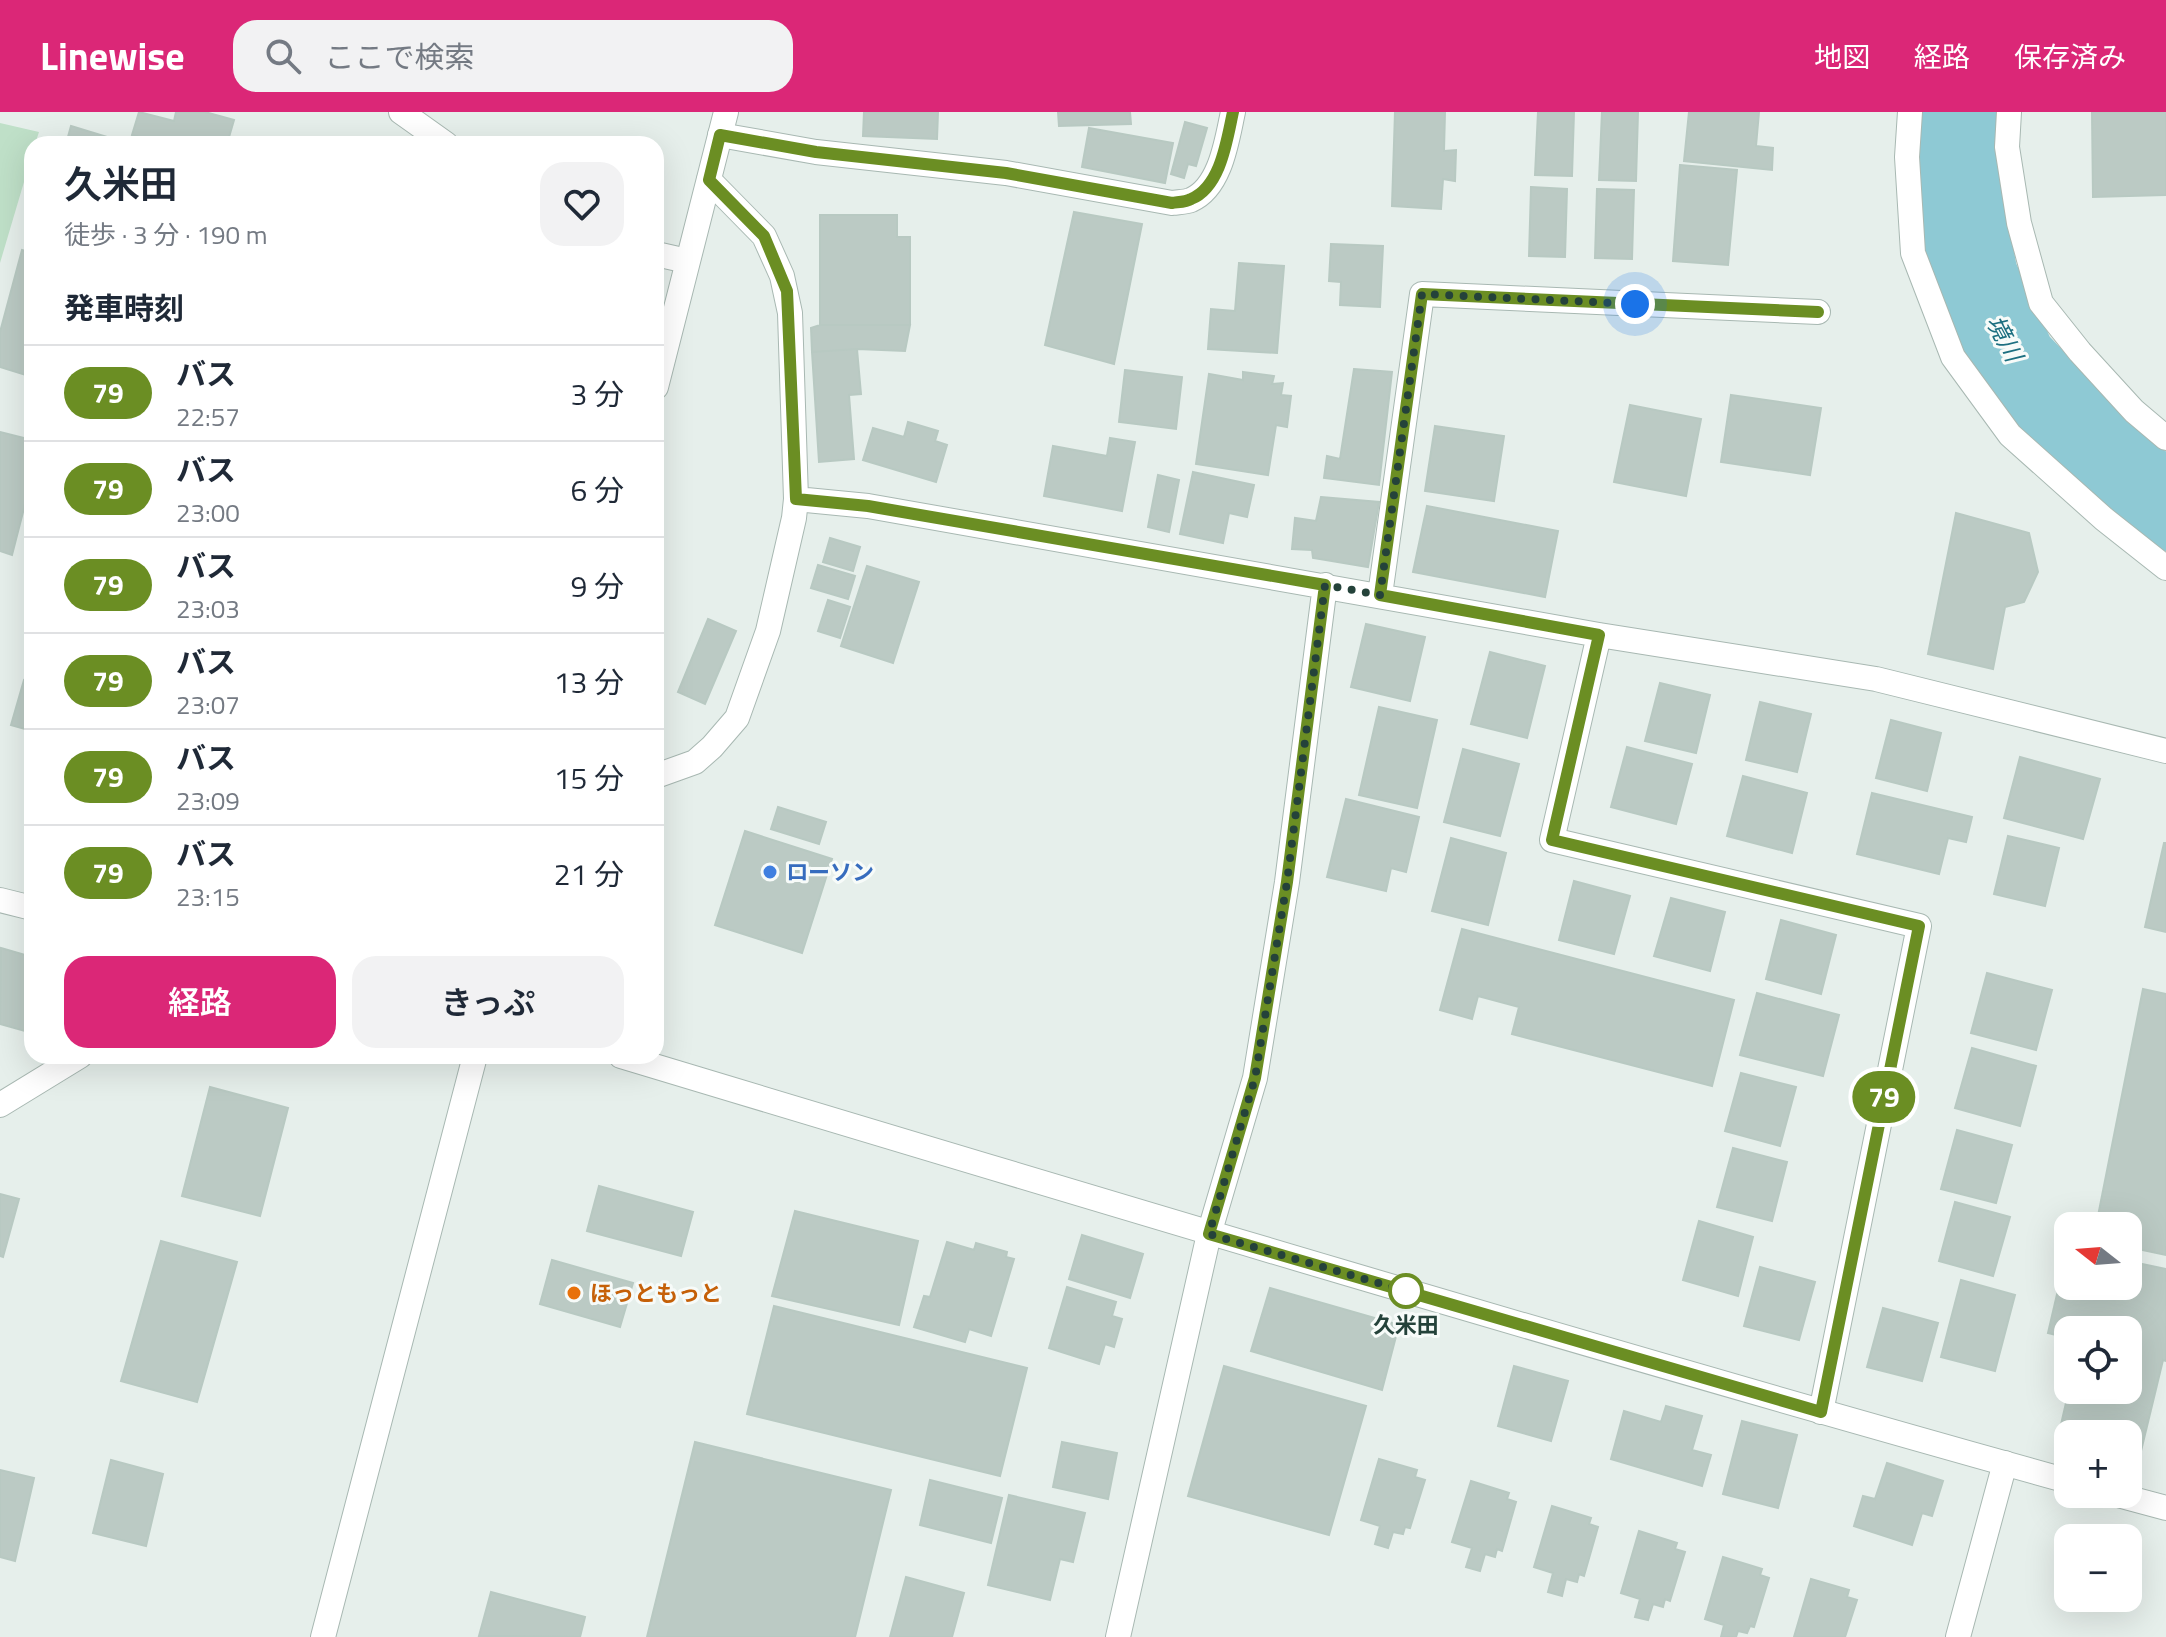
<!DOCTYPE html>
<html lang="ja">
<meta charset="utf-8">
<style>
body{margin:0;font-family:"Titillium Web","Noto Sans JP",sans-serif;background:#f2f2f3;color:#1f2937;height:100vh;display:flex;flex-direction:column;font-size:30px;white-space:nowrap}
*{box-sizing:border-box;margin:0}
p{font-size:26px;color:#747a83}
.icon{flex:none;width:44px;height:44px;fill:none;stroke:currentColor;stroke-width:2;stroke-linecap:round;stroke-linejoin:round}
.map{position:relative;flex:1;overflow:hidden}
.sheet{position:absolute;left:24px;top:24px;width:640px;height:928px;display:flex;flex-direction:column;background:#fff;border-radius:24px;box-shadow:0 8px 32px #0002}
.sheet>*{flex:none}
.badge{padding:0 16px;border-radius:26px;font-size:28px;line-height:52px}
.needle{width:52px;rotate:287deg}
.controls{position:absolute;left:2054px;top:1100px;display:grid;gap:16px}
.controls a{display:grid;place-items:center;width:88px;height:88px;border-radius:16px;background:#fff;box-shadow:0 8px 32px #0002;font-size:40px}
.you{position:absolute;width:40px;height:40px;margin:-20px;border:6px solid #fff;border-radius:50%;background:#1a73e8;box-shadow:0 0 0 12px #1a73e833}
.map>.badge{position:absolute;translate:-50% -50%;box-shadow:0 0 0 4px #fff}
h2{padding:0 40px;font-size:30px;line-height:72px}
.round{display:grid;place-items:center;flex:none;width:84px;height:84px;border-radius:24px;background:#f2f2f3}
.head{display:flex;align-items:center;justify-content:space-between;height:136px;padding:0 40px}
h1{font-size:38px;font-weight:600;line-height:60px}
.button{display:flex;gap:16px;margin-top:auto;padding:16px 40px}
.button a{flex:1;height:92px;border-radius:24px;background:#db2777;color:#fff;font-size:32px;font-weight:600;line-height:92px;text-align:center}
.button a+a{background:#f2f2f3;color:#1f2937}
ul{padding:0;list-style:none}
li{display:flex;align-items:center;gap:24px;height:96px;padding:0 40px;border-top:2px solid #e0e1e3}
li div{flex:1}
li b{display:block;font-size:30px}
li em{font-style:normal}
li .badge{min-width:88px;font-weight:700;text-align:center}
header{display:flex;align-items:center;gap:48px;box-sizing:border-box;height:112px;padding:0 40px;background:#db2777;color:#fff}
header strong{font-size:38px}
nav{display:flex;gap:44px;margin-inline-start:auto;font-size:28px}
.search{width:560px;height:72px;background:#f2f2f3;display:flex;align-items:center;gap:20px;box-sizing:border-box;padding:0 28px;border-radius:24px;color:#747a83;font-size:30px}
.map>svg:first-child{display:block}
</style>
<header>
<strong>Linewise</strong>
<div class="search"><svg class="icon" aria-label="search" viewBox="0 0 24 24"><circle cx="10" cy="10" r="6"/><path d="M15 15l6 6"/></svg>ここで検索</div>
<nav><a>地図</a><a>経路</a><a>保存済み</a></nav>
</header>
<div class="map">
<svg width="2166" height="1525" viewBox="0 0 2166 1525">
<rect width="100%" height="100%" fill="#e6efeb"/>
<!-- green -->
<path fill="#bfe0c8" d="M0,11L39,20L35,32H32V43L0,151Z"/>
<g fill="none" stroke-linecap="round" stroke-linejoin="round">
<!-- river -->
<path stroke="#8ec9d4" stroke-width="88" d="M1964,0L1960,90L1974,165L2013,250L2115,356L2166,395"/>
</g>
<!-- building -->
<path fill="#bbcac4" stroke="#b8c9c2" stroke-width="2" d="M139,0L174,9L176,0H205L234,8L227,32H164L132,23Z
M864,0H938L937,27L863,24Z
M1058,0H1130L1131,12L1059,14Z
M1395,0H1445L1444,39L1456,38L1455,69L1443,67L1441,97L1392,94Z
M1538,0H1574L1572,64L1535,63Z
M1602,0H1638L1636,69L1599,68Z
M1689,0H1759L1756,34L1773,36L1772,58L1684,49Z
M2092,0H2166V83L2093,85Z
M1185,10L1207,16L1196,54L1188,52L1184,66L1171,62Z
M71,14L130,32H66Z
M1089,16L1173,31L1165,71L1082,55Z
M1680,53L1737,58L1728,153L1673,149Z
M1531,75L1567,77L1565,145L1529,144Z
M1597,77L1634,78L1632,147L1595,146Z
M1074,100L1142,112L1114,252L1045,233Z
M820,103H897V125H910V213H820Z
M1331,132L1383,134L1380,195L1340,193L1341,170L1329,169Z
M22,138L32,141V265L0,255V220Z
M1239,151L1284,154L1277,241L1208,237L1211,197L1235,199Z
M820,213H910L905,239L857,237L812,240L811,216Z
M857,237L861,282L849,283L854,347L819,350L812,240Z
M1354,257L1392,260L1379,373L1324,366L1327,344L1340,347Z
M1125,258L1182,265L1176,317L1119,310Z
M1243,260L1274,264L1272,272L1283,271L1281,283L1291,284L1287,315L1276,313L1268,363L1196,352L1209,262L1243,268Z
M1731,283L1821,296L1810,363L1721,350Z
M1630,293L1701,307L1686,384L1614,370Z
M908,310L938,319L935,329L947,333L936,370L863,348L873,316L904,325Z
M1435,314L1504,324L1494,389L1425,379Z
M0,320L32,328V365L12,443L0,439Z
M1110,326L1135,330L1122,399L1044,384L1053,334L1107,344Z
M1193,360L1254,373L1247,405L1229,401L1223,431L1180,422Z
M1158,363L1179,368L1169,420L1148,415Z
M1321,385L1379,390L1368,455L1313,446L1312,438L1292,437L1295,406L1316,409Z
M1427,394L1558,419L1545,485L1413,460Z
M1956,401L2029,421L2038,460L2024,490L2005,495L1993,557L1928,542Z
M830,426L860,435L853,459L823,450Z
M818,453L855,464L848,487L811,476Z
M867,454L919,470L893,551L841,534Z
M828,488L850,495L840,526L818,519Z
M708,507L736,519L705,592L678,580Z
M1366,512L1425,525L1410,589L1351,575Z
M1490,540L1545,554L1527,626L1471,612Z
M24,568L32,570V619L11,613Z
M1660,571L1710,583L1696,641L1645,629Z
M1760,590L1811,602L1797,660L1746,648Z
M1379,595L1437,608L1417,696L1359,683Z
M1891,608L1941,621L1927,679L1876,666Z
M1627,635L1692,652L1676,712L1611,695Z
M1463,637L1519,652L1500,724L1444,710Z
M2020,645L2100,667L2083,727L2004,706Z
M1743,664L1807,681L1792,741L1727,724Z
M1872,681L1972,705L1966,730L1948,726L1939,762L1857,742Z
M1346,687L1419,705L1406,760L1391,756L1386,779L1327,765Z
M778,695L826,710L819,732L771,717Z
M745,719L832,747L802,841L715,813Z
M2008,724L2059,736L2045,794L1994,782Z
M1451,726L1506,741L1488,813L1432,799Z
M2164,731H2166V820L2145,815Z
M1574,769L1630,784L1614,842L1559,828Z
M1671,786L1725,800L1710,859L1654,844Z
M1781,808L1836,823L1821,882L1766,867Z
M1462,817L1734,888L1712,974L1512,922L1519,895L1478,884L1472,907L1440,898Z
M1,836L32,845V921L0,912Z
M1987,861L2052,878L2036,938L1971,921Z
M2143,877L2166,882V1143L2128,1135V1114H2096Z
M1757,881L1839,903L1823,964L1740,943Z
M1972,936L2036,954L2020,1014L1955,996Z
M1741,961L1796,975L1780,1034L1725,1019Z
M210,975L288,996L260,1104L182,1084Z
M1957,1018L2012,1033L1996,1091L1941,1077Z
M1733,1036L1787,1050L1772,1109L1717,1095Z
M599,1074L693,1100L681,1144L587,1119Z
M0,1082L19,1087L3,1145L0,1144Z
M1955,1090L2010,1105L1993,1164L1939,1149Z
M795,1099L918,1129L899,1213L772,1184Z
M1699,1109L1753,1125L1738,1184L1683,1168Z
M1082,1123L1143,1142L1130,1186L1069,1167Z
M161,1129L237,1150L197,1290L121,1269Z
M947,1130L974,1138L976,1131L1007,1140L1006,1145L1014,1147L991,1224L969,1217L965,1230L914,1215L924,1184L930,1185Z
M2068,1135V1174H2128V1149L2166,1157V1249L2163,1248L2141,1339L2128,1336V1322L2059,1321L2069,1278H2128V1218H2068V1226L2048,1221Z
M552,1148L633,1171L620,1215L540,1192Z
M1760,1155L1815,1170L1799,1228L1744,1214Z
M1961,1168L2015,1183L1995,1259L1941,1245Z
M1067,1175L1116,1190L1112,1204L1122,1207L1114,1235L1105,1232L1099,1252L1049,1236Z
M1270,1176L1399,1213L1382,1278L1251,1239Z
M774,1194L1027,1256L1000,1364L747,1302Z
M1883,1196L1938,1211L1922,1269L1867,1255Z
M1224,1254L1366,1294L1329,1423L1188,1384Z
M1514,1254L1568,1269L1551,1329L1498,1314Z
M1666,1294L1702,1304L1692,1338L1711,1343L1702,1374L1611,1347L1624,1299L1661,1310Z
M1742,1309L1797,1323L1778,1396L1723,1382Z
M695,1330L891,1378L855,1525H647Z
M1062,1330L1117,1341L1108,1387L1053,1375Z
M1379,1347L1417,1358L1415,1365L1425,1368L1410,1416L1405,1415L1403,1422L1393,1420L1388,1436L1375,1432L1380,1414L1361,1408Z
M111,1348L163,1362L146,1434L93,1421Z
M1887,1351L1943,1369L1932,1404L1922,1401L1912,1433L1854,1414L1863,1384L1875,1387Z
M0,1358L34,1366L15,1449L0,1445Z
M930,1368L1002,1386L991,1431L920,1413Z
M1471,1369L1509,1381L1507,1387L1516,1390L1502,1439L1497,1437L1495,1445L1485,1442L1480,1459L1466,1455L1472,1436L1452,1430Z
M1009,1383L1085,1401L1073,1450L1060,1447L1050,1488L988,1473Z
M1552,1394L1591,1406L1589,1412L1598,1415L1584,1464L1579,1462L1577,1470L1566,1467L1562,1484L1548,1480L1553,1461L1534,1455Z
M1639,1419L1677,1431L1675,1437L1685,1440L1670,1489L1665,1487L1663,1495L1653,1492L1648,1508L1635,1505L1640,1487L1621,1481Z
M1723,1445L1762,1457L1760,1463L1769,1466L1754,1515L1750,1514L1747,1521L1738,1519L1736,1525H1721L1724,1513L1705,1507Z
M906,1465L964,1481L952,1525H890Z
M1811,1467L1849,1478L1847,1485L1857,1488L1845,1525H1794Z
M491,1480L585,1505L580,1525L479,1524Z"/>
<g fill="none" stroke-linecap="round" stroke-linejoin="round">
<defs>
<path id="minor" d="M401,0L446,32
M1910,0L1907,45L1913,141L1953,245L2010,323L2104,407L2166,456
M2009,0L2007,35L2019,111L2041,191L2080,240L2134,299L2166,326
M720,23L816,40L1006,61L1172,91C1178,90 1186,90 1191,88C1221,75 1227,27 1233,0
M656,142L687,149
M796,387L868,394L1599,523L1876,567L2166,639
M1380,483L1422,182L1818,200
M1599,523L1552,728L1919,814L1821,1300
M656,664L695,650L712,635L737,606L768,519L794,406L796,387L790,201L782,164L764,124L709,68
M0,993L80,944
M1118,1525L1209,1122L1255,966L1287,770L1325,473
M1958,1525L2005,1351"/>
<path id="tertiary" d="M656,275L726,0
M0,788L32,796
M621,944C1102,1089 1584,1234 2068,1369
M2114,1382L2166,1396
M323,1525L475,944"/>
</defs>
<!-- minor casing -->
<use href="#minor" stroke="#a8b8b2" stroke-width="26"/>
<!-- tertiary casing -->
<use href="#tertiary" stroke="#a8b8b2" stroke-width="26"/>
<!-- minor -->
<use href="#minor" stroke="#fff" stroke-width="24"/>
<!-- tertiary -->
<use href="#tertiary" stroke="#fff" stroke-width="24"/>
</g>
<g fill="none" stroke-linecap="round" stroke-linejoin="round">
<defs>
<path id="line" d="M1233,0C1227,27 1221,75 1191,87C1186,90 1178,90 1172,91L1006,61L816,40L720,23L709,68L764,124L787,179L796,387L868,394L1325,473L1287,770L1255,966L1209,1122L1821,1300L1919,814L1552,728L1599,523L1380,483L1422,182L1818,200"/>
</defs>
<!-- line casing -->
<use href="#line" stroke="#fff" stroke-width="18"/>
<!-- line -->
<use href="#line" stroke="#6b8e23" stroke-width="12"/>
<!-- walk -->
<path stroke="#24423a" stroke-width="8" stroke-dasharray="0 14.4" d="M1406,1179L1209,1122L1255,966L1287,770L1325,473L1380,483L1422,182L1635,192"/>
</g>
<!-- markers -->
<circle fill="#3f7fe0" stroke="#f7fbf9" stroke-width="3" cx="770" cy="760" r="8"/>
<circle fill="#fff" stroke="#6b8e23" stroke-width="4" cx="1406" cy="1179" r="16"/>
<circle fill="#e8710a" stroke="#f7fbf9" stroke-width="3" cx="574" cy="1181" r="8"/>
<g text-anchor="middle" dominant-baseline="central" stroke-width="6" stroke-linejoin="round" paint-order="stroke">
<!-- shop labels -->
<g font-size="22" font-weight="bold" fill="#366cbe" stroke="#f7fbf9" text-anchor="start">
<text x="786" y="760">ローソン</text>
</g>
<!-- food labels -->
<g font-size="22" font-weight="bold" fill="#c56008" stroke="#f7fbf9" text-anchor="start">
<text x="590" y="1181">ほっともっと</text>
</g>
<!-- stop labels -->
<g font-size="22" font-weight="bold" fill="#24423a" stroke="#f7fbf9">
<text x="1406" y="1213">久米田</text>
</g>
<!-- water labels -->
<g font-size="24" font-style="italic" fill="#1c6f80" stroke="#f7fbf9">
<text transform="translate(2005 226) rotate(62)">境川</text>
</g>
</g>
</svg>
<div class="controls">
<a><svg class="needle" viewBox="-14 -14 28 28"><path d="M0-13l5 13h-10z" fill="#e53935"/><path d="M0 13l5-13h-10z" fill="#747a83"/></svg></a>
<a><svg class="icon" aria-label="locate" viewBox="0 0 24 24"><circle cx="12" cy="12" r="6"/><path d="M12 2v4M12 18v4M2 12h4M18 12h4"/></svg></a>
<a>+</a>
<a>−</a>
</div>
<div class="you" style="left:1635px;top:192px"></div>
<b class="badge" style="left:1884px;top:985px;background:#6b8e23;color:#fff">79</b>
<section class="sheet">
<div class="head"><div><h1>久米田</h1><p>徒歩 · 3 分 · 190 m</p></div><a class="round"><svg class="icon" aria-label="heart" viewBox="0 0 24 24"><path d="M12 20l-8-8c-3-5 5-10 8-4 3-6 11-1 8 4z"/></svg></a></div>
<h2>発車時刻</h2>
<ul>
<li><span class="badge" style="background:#6b8e23;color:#fff">79</span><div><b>バス</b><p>22:57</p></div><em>3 分</em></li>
<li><span class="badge" style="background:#6b8e23;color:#fff">79</span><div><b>バス</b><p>23:00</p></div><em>6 分</em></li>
<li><span class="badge" style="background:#6b8e23;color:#fff">79</span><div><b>バス</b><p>23:03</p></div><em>9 分</em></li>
<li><span class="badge" style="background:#6b8e23;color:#fff">79</span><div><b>バス</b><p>23:07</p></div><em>13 分</em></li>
<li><span class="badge" style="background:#6b8e23;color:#fff">79</span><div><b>バス</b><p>23:09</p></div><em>15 分</em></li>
<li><span class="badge" style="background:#6b8e23;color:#fff">79</span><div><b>バス</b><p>23:15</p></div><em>21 分</em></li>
</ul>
<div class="button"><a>経路</a><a>きっぷ</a></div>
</section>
</div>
